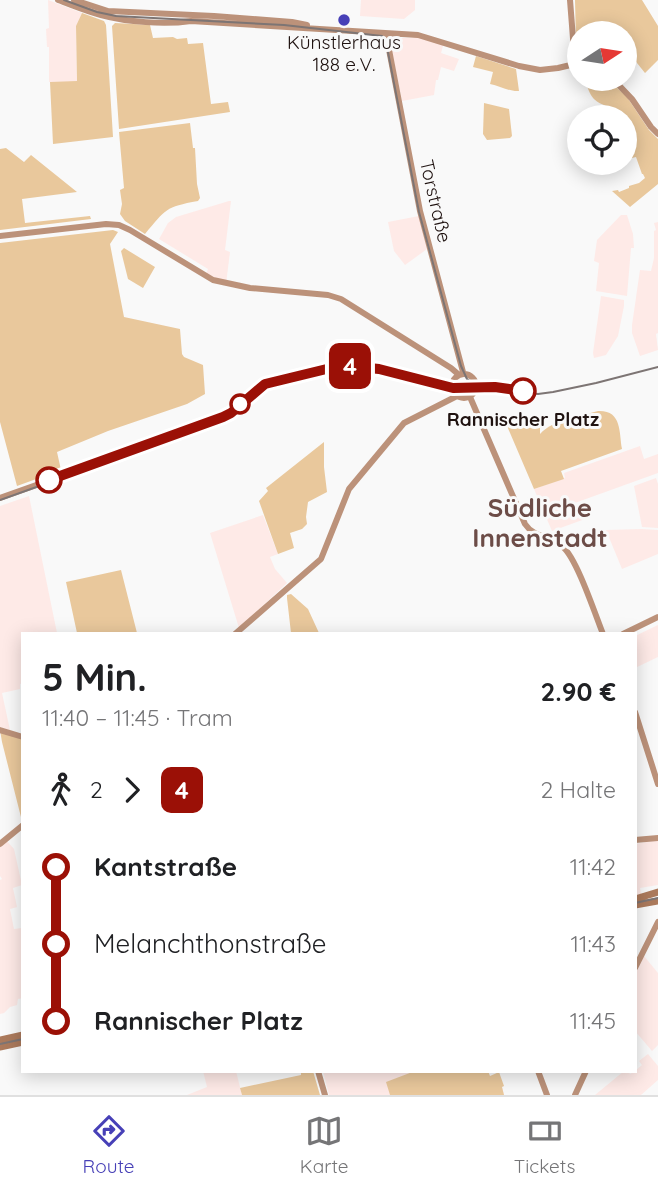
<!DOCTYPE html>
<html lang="de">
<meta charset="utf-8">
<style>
body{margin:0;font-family:Quicksand,sans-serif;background:#f2f2f2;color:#202124;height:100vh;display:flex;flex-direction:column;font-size:26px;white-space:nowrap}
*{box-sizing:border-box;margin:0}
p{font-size:23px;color:#757577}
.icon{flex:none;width:38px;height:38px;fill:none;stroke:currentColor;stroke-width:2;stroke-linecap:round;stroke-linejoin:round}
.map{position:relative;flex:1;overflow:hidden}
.details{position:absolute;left:21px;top:632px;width:616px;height:441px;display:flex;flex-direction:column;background:#fff;border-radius:0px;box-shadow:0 4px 18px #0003}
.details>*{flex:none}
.badge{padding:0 14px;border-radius:10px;font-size:24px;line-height:46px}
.needle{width:46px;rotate:78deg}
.tools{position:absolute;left:567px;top:21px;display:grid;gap:14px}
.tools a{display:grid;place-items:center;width:70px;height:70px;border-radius:50%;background:#fff;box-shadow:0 4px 18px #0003;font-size:35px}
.map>.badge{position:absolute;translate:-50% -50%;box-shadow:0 0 0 4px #fff}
.legs{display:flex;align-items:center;gap:10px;height:77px;padding:0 21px;font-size:23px}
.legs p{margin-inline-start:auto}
.overview{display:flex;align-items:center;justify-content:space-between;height:119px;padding:0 21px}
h1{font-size:38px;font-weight:700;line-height:52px}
ul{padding:0 21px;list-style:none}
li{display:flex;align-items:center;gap:24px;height:77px;font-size:26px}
li i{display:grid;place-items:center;width:10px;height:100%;margin:0 9px;background:currentColor}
li i::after{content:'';width:18px;height:18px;margin:-9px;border:5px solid;border-radius:50%;background:#fff}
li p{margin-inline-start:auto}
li:first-child i{background:linear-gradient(#0000 50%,currentColor 0)}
li:last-child i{background:linear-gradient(currentColor 50%,#0000 0)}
.menu{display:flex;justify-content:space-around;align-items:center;height:98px;border-top:2px solid #e0e0e0;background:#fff;font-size:19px;color:#757577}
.menu a{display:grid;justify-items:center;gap:4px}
.menu .on{color:#4740b7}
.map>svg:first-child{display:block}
</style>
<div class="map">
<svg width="658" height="1095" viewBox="0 0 658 1095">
<rect width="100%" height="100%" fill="#f9f9f9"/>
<!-- built -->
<path fill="#feeae7" d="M48,0L82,13L76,27L77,82H49V47H47L46,29L49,28Z
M361,0H415V10L404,19L360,16Z
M418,35L444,42L441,53L459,59L454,71L441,67L438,80H436L434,95L402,101L391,46L397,38H412Z
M229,201H231L225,250L230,252L226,284L205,277L208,269L159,239L168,223L176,217Z
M621,215H627L633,234L634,248H631L627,296L596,291L599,263L594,261L597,240Z
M419,216L427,249L405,265L394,251L388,222Z
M658,222V333L656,334L658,350L640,356L632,333V325L640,270L651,271L654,258V231L656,230L654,223Z
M601,296L624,300V306L618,336L606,355L594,358L593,353Z
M640,446L644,459L658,454V473L572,504L585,519L552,531L534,489L565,478L564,473Z
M656,478L658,484V528L642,527L634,486Z
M29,496L57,633L23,634V683L20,684V689L2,693L10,730L0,727V506Z
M263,515L278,554L270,557L275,569L287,583L239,628L210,533Z
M642,529L658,530V554L622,569L606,530Z
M658,625V657L635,668V636Z
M6,840L14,849L22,885L13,888L17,907L10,909L14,929L22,928L23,931V998L18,999L17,1005L10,1007L4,1013L0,1014V880L2,879L0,876V846Z
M658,840V885L640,888L641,894L635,895V844Z
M644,956L658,973V1045L652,1051L635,1031V974Z
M648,1054L658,1066V1080L641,1095H595L624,1071H628L630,1074L635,1071L642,1065L639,1061Z
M203,1071H236L242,1095H187L207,1087Z
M323,1071H488L492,1083L500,1081L504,1095H329Z"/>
<!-- green -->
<path fill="#e9c89c" d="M575,0H642L658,26V60L645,73L625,48V33H579V47L576,41Z
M82,13L104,21L106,25L113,137L53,144L50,82L77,81L76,26Z
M115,23L150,25L153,38L173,37L177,39L187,38L188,44L203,43L211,104L228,102L230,112L119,129L112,26Z
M476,56L516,69L519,91C510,92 500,86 490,84L493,72L473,67Z
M589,79H600L611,90L615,86L627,97L649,130L658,139V184L630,207L612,191L618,190L619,192L629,188V186L639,183L645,178L643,174H642L636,157L632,158L631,154L628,155L627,148L631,147L625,128V117H613L614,111C601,101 594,106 587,86L591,83Z
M484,103L509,109L512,136L510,138L487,140L483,134Z
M190,123L193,148H195L197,184L200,198L198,201C165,207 166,209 145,234L125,221L120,214L122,204L120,190L124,188L119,132Z
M6,148L24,162L31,155L77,192L22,199L25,223L90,216L91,219L0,230V149Z
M113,230L118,232L110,244L124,317L180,329L182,354L184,357L203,365L205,394L187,404L108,431L57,452L61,470L17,486L0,422V243Z
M124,248L155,267L143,288L128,279L121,251Z
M598,411C622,410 619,432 622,449L561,471L564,479L534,489L504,419L540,421V434C554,419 578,417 598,411Z
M324,442V467L327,492L308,502L306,517L307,524L302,529L290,533L294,548L278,554L259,501L268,491L266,488Z
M121,570L137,633H77L66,582Z
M291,594L308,609L319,633H291L287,598V595Z
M0,730L23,737V825L2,742Z
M309,1071H313L320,1095H242L240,1088L301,1075V1073Z
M415,1071H488L490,1076L499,1072L504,1086L502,1087L504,1095H390L386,1082Z"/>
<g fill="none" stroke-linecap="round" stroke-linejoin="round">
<!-- secondary -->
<path stroke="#bc927a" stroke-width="6" d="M58,0C72,5 86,11 101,15C127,22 164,25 191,21L418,35L519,66L540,70L558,68L579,63
M74,0L108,11L214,16L292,22L307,25
M570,0L575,64
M386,34L420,211L463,372
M613,79L632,99L651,127L658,134
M0,236L106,224L119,225L130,230L213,280L250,288L328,295L341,299L451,368L458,374
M452 386a12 12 0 1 1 24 0a12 12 0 1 1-24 0Z
M470,397L525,524C534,538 551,536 563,547C577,559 595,614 603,634
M0,498L225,418L261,388L274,382L334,368L351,367L383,370L453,388
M235,634L321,559L349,489L404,423L457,396
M623,634L658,617
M635,712L658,784
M0,730L23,737
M635,840L658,838
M0,844L23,825
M635,968L658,922
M318,1071L325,1095
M538,1071L547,1095
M575,1095L586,1071"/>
<!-- primary -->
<path stroke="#ac7a5c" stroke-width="7" d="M635,899L658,892
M635,905L658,901
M0,1040L23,1035
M0,1047L23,1042"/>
<!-- tram -->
<path stroke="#7d7574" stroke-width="2" d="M64,0L97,12L116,16L284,25L382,36L386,42L419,212L461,366L467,379L477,386L538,394L553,392L596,383L658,367
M0,500L226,419L267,385L332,370L350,368L376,370L449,389L463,390L484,388
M635,903L658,898
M0,1044L23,1039"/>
</g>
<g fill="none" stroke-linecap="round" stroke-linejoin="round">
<defs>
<path id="line-1" d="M49,480L223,417L231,413L265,384L339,366H349L379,369L453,388L495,387L523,391"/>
</defs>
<!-- line-1 casing -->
<use href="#line-1" stroke="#fff" stroke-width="16"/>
<!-- line-1 -->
<use href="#line-1" stroke="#9b1006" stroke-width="10"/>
</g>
<!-- markers -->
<circle fill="#4740b7" stroke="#f9f9f9" stroke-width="2.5" cx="344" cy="20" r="7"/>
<g fill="#fff" stroke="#9b1006" stroke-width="3.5">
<circle cx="523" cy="391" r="12"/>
<circle cx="240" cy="404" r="9"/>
<circle cx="49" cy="480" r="12"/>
</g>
<g text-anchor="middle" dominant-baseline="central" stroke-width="6" stroke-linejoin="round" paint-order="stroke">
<!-- poi labels -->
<g font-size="19" fill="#1f1210" stroke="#f9f9f9">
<text x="344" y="42">Künstlerhaus<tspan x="344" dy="22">188 e.V.</tspan></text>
</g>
<!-- street labels -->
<g font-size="19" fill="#1f1210" stroke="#f9f9f9">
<text transform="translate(436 201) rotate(77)">Torstraße</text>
</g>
<!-- stop labels -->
<g font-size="19" font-weight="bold" fill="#1f1210" stroke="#f9f9f9">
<text x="523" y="419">Rannischer Platz</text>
</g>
<!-- district labels -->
<g font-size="26" font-weight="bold" fill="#6c4c47" stroke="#f9f9f9">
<text x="540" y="507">Südliche<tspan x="540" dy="30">Innenstadt</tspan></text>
</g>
</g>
</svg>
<div class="tools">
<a><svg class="needle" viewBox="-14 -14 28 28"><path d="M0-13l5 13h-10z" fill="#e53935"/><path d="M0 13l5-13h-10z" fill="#757577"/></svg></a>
<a><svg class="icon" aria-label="locate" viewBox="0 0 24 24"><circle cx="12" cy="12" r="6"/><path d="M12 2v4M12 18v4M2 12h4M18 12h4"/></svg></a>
</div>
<b class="badge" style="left:350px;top:366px;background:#9b1006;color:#fff">4</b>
<section class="details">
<div class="overview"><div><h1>5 Min.</h1><p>11:40 – 11:45 · Tram</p></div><b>2.90 €</b></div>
<div class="legs"><svg class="icon" aria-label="walk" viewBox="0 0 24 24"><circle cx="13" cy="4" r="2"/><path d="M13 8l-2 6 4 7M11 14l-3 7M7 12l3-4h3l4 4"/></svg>2<svg class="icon" aria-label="forward" viewBox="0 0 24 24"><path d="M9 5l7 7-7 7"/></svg><b class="badge" style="background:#9b1006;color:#fff">4</b><p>2 Halte</p></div>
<ul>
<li><i style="color:#9b1006"></i><b>Kantstraße</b><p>11:42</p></li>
<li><i style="color:#9b1006"></i><span>Melanchthonstraße</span><p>11:43</p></li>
<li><i style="color:#9b1006"></i><b>Rannischer Platz</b><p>11:45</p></li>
</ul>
</section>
</div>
<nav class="menu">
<a class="on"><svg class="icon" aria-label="directions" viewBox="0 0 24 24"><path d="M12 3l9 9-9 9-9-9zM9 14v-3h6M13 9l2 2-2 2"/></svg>Route</a>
<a><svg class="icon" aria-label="map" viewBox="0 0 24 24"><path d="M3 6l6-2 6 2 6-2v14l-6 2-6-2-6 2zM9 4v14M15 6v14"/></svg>Karte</a>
<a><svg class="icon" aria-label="tickets" viewBox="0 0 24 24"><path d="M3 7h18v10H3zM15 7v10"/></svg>Tickets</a>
</nav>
